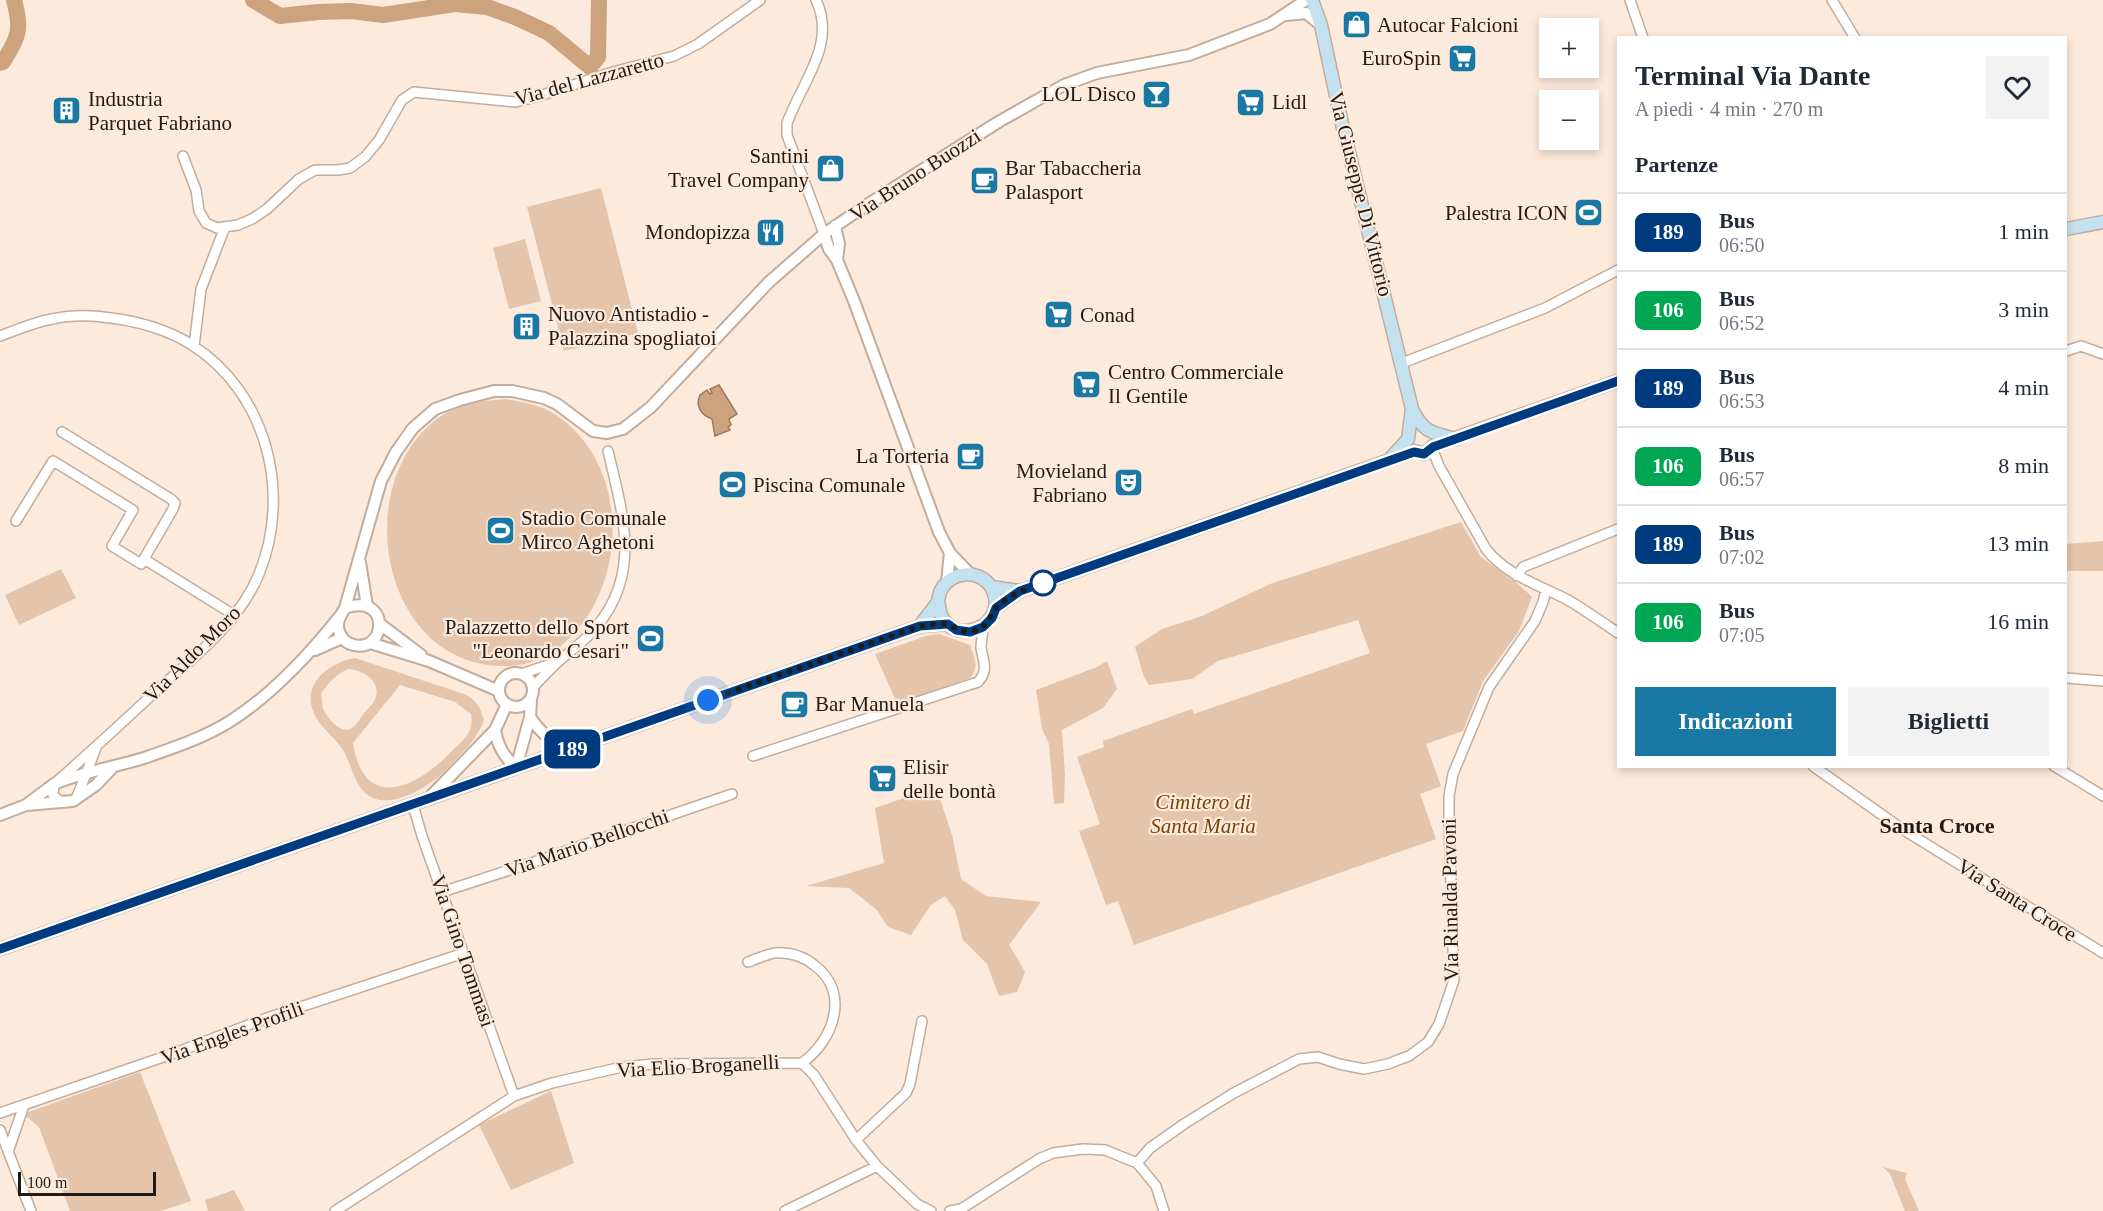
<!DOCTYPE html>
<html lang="it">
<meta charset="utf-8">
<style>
body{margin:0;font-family:"Times New Roman",serif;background:#f2f2f3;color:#1f2937;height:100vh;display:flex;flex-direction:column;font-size:22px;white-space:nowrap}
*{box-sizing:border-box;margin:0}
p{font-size:20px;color:#747a83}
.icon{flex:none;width:33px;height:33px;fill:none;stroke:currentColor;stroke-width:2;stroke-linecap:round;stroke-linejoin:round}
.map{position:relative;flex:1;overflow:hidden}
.panel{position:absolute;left:1617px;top:36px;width:450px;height:732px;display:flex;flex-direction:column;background:#fff;border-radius:0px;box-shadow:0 3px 9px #0003}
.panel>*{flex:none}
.badge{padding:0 12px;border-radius:9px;font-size:21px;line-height:39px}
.buttons{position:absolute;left:1539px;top:18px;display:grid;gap:12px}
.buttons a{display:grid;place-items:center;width:60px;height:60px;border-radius:0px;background:#fff;box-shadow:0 3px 9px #0003;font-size:30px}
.scale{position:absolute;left:18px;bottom:15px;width:138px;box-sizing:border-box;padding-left:6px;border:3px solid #221a14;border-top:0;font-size:16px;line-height:21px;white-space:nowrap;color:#221a14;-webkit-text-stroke:4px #fceadc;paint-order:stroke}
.you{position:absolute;width:30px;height:30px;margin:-15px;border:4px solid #fff;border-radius:50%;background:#1a73e8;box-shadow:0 0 0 9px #1a73e833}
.map>.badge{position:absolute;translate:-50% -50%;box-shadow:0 0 0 3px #fff}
h2{padding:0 18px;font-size:22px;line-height:54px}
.round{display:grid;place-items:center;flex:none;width:63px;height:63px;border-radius:0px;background:#f2f2f3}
.head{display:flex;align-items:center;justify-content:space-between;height:102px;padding:0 18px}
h1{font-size:28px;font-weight:600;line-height:45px}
.primary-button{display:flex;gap:12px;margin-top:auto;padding:12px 18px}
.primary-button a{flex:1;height:69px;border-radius:0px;background:#1a78a5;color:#fff;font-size:24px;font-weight:600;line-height:69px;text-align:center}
.primary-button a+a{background:#f2f2f3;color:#1f2937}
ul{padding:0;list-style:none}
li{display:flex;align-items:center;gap:18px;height:78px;padding:0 18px;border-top:2px solid #e0e1e3}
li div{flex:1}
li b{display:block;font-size:22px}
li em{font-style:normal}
li .badge{min-width:66px;font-weight:700;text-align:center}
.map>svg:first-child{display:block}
</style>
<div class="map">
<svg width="2103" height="1211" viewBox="0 0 2103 1211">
<rect width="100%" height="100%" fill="#fceadc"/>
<!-- green -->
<path fill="#e4c4aa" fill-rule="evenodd" d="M601,188L638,333L564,351L527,207Z
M525,239L541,301L509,309L493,248Z
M505,399C523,402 541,405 556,415C632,466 629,589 562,645C545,658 525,667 504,666C383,666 350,491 433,422C454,405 479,401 505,399Z
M1461,522L1481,557L1518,584L1532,597L1519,631L1483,681L1463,731L1426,744L1441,786L1420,794L1436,839L1134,945L1118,901L1106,905L1079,831L1100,824L1077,757L1104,747L1103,741L1192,709L1194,714L1370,653L1358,620L1218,661L1192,679L1149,685L1144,677L1135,647L1162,629L1202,616L1270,584Z
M2103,541V571H2066V544Z
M61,569L76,598L19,625L5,595Z
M939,634L970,645C974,657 980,667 970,678L897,703L875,654L926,636Z
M355,658L464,694C477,700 480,707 484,720C478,739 461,753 448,768C432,786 381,818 361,788C352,776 350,760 341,747C332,735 318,725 313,711C302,682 331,662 355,658ZM348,669C365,670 385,684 373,703C371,706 366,710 364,713C360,718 356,726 352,728C340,735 327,717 323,709C322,704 322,699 321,694C328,683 335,675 348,669ZM400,685L455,702L471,714C472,720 472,726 469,732C465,740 456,746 450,753C416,788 364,813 353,743Z
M1107,661L1117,689L1103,708L1062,730L1065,775L1064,803L1054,804L1049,744L1042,729L1036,690L1097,667Z
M936,787L952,835L961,879L986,896L1041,902L1009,945L1025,972L1017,992L999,996L987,964L963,940L955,910L945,896L931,905L911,935L888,927L877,910L849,888L806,886L884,863L875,808Z
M140,1072L191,1201L161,1211H70L39,1127L23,1114Z
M551,1091L574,1163L511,1190L479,1125Z
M1883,1167L1907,1173L1905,1179L1919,1211H1905L1890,1174Z
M234,1190L245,1211H208L205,1200Z"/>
<!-- water -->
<path fill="#cda37e" stroke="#9a7a5e" stroke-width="1.5" d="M719,385L737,414L729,419L731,425L728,427L730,430L715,436L712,419C701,415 695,406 700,395L707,390L710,394L712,393L710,389Z"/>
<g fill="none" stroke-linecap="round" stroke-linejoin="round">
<!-- river -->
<path stroke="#cda37e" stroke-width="16" d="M253,0L280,16L318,12L351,11L383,15L455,4L487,7L515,17L549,33L590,67L598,57L599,0
M0,63L3,62C19,37 22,29 14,0"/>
<defs>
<path id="minor" d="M816,0C837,44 802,82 787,123V135L824,234
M1630,0L1643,38
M1832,0L1855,38
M183,156L196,190L199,211L206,223L217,228L238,225L252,219L267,209L299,179L315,170H338L350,168L365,157L379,140L402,100L414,92L516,102L539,96L613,72L674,56L698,44L760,0
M0,336C17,330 34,322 52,319C70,315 92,315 111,318C137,321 169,330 192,345C267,393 292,493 259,574C239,623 193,658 155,692C122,723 88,754 54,784L53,795L58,800L64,802
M194,346L201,289L225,227
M2066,351L2081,346L2103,354
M1402,363L1545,308L1618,270
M1432,448L1439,466L1486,549C1506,575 1539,585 1568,600C1585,610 1602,622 1618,633
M16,521L53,461L133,510L112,546L141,564L173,509L175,503L171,499L62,432
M144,559L234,615
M1517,576L1523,567L1618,529
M521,674L554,663
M2066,678L2103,681
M533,687C541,679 550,669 559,661C568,653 578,646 587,637C644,581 624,519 608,451
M753,756L978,682C989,670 983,661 981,648C981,641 983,634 983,627
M1813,766L1902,829L2103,953
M2054,766L2103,796
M77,797L96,748
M413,805L422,836L514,1096
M442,892L531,863L732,794
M802,1063L814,1075L856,1140L877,1166L917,1204L931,1211
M0,1113L172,1054L264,1019L464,953
M0,1130L31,1211
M856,1140L906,1093L910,1084L922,1021
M8,1152L24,1105
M1137,1163L1150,1148L1184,1124L1232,1094L1299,1059L1318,1057L1339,1064L1364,1069L1388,1064L1398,1060L1409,1056L1428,1042L1439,1024L1454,980L1449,819V796L1453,774L1489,687L1535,621L1543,602L1546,590
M335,1211L514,1096L552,1083L622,1067L654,1064L802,1063C834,1040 851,992 814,965C803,956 789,952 774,953C766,955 756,959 748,962
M785,1211L877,1166
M950,1211L961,1209L1039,1159L1053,1153L1083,1149L1105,1150L1137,1163L1156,1186L1164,1211"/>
<path id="tertiary" d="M1286,15L1306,13L1321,25
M835,226L839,244L837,260
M824,234L829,249L837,260L854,301L939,532L950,553L970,574
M360,562L367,606
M947,582L950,553
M345,608C391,592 387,653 354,645C348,644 343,640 340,634C335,624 340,616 345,608L381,481L396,452L413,428L435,409L460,400L494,391H512L544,398L557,404L593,431L607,433L623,429L651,407L769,282L824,234L859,210L938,160L1000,121L1064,85L1097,73L1189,55L1270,24L1306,0
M380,624L421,655
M370,643L429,661L499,691
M315,650L342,638
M499 690a17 17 0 1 1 34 0a17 17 0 1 1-34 0Z
M530,717C543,736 551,741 572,749
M495,730C498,747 504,756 516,768L530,717L531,699
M429,798L495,730L507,704
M26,805L73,801L96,785L112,768
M0,815L26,805L54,784L64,780C90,771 118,766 144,758C173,748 203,738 229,722C272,695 308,656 339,617"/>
<path id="secondary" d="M1312,0L1321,25L1342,124L1412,409C1423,432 1432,433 1456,439
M2066,229L2103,222
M1390,459L1408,439L1412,409
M992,587L1020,591
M996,608L1020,591L1415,451L1424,454L1433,446L1618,381
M920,626C925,618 932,611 937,603C939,599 939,594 941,590C948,577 964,571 977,576C984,578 991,585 993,591C1008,625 955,648 941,615C940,611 939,606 938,602
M0,949L920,626L948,624"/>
</defs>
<!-- minor casing -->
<use href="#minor" stroke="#c2ad9c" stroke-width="12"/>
<!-- tertiary casing -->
<use href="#tertiary" stroke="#c2ad9c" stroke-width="14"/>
<!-- secondary casing -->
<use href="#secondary" stroke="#c2ad9c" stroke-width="15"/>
<!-- minor -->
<use href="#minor" stroke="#fff" stroke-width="9"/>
<!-- tertiary -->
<use href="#tertiary" stroke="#fff" stroke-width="10"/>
<!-- secondary -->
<use href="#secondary" stroke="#c4e1f0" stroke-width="12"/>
</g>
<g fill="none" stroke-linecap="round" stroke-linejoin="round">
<defs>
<path id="line" d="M0,949L920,626L948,624L956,630L970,632L983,627L992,618L996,608L1020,591L1414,452L1424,454L1433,447L1618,381"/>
</defs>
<!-- line casing -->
<use href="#line" stroke="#fff" stroke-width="14"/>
<!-- line -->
<use href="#line" stroke="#003b80" stroke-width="9"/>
<!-- walk -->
<path stroke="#221a14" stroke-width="6" stroke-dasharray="0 10.8" d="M708,700L920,626C928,625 941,622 948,625C956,627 961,633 971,631C989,629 988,617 997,607C1009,595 1027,588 1043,583"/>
</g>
<!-- icons -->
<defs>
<symbol id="shop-square" viewBox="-11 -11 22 22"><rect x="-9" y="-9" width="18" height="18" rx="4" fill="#1a78a5" stroke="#fceadc"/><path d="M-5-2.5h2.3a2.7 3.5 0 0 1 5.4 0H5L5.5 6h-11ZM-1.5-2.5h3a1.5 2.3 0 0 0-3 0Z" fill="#fff"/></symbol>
<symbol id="supermarket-square" viewBox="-11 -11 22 22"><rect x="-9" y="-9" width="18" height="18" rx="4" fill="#1a78a5" stroke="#fceadc"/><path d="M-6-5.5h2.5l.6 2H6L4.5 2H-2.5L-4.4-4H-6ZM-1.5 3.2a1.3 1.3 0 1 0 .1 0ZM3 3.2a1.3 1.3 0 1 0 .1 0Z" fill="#fff"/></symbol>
<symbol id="bar-square" viewBox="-11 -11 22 22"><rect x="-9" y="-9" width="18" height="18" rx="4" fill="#1a78a5" stroke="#fceadc"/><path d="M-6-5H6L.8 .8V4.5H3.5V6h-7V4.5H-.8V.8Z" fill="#fff"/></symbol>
<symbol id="building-square" viewBox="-11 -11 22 22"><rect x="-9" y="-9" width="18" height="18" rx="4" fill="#1a78a5" stroke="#fceadc"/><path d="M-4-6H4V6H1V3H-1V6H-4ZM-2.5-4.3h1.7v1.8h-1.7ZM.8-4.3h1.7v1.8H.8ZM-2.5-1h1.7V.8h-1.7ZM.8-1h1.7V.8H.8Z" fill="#fff"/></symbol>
<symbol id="cafe-square" viewBox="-11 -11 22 22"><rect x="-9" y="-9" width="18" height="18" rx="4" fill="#1a78a5" stroke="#fceadc"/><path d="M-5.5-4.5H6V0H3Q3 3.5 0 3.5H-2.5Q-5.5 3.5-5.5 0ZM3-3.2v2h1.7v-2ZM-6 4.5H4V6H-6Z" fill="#fff"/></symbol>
<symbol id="stadium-square" viewBox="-11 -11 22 22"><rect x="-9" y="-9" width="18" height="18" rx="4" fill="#1a78a5" stroke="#fceadc"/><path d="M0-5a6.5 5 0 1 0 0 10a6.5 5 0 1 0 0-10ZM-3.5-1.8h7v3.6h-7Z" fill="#fff"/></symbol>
<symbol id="restaurant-square" viewBox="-11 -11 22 22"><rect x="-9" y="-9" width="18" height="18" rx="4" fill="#1a78a5" stroke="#fceadc"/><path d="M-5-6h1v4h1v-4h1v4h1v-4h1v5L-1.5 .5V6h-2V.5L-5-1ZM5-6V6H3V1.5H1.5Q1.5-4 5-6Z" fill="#fff"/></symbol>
<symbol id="theatre-square" viewBox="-11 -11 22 22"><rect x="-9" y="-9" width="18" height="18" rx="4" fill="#1a78a5" stroke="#fceadc"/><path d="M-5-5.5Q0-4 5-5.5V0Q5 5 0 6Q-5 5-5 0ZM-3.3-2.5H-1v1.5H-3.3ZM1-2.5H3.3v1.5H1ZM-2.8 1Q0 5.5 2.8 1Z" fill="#fff"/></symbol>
</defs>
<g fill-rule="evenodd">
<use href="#shop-square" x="1340" y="8" width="33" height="33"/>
<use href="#supermarket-square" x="1446" y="42" width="33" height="33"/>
<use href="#bar-square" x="1140" y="78" width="33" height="33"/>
<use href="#supermarket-square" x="1234" y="86" width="33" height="33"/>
<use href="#building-square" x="50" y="94" width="33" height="33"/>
<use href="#shop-square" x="814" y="152" width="33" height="33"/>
<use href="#cafe-square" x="968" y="164" width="33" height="33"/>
<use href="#stadium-square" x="1572" y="196" width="33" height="33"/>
<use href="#restaurant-square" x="754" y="216" width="33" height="33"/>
<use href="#supermarket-square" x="1042" y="298" width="33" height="33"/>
<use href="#building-square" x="510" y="310" width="33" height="33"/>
<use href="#supermarket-square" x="1070" y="368" width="33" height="33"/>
<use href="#cafe-square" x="954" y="440" width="33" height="33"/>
<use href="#theatre-square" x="1112" y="466" width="33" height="33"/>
<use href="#stadium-square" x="716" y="468" width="33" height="33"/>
<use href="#stadium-square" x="484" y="514" width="33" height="33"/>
<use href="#stadium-square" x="634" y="622" width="33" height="33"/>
<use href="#cafe-square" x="778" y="688" width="33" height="33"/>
<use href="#supermarket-square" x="866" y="762" width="33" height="33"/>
</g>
<!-- markers -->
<circle fill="#fff" stroke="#003b80" stroke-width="3" cx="1043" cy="583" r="12"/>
<g text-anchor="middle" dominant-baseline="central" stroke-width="4.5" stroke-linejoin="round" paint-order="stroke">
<!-- poi labels -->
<g font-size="21" fill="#221a14" stroke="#fceadc" text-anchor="start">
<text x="1377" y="25">Autocar Falcioni</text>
<text x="1441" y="58" text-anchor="end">EuroSpin</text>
<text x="1136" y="94" text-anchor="end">LOL Disco</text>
<text x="88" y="99">Industria<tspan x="88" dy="24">Parquet Fabriano</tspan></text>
<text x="1272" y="102">Lidl</text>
<text x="809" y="156" text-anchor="end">Santini<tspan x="809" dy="24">Travel Company</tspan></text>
<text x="1005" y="168">Bar Tabaccheria<tspan x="1005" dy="24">Palasport</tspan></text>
<text x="1568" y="213" text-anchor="end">Palestra ICON</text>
<text x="750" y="232" text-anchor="end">Mondopizza</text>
<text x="548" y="314">Nuovo Antistadio -<tspan x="548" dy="24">Palazzina spogliatoi</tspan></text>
<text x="1080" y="315">Conad</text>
<text x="1108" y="372">Centro Commerciale<tspan x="1108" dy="24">Il Gentile</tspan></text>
<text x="949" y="456" text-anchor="end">La Torteria</text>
<text x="1107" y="471" text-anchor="end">Movieland<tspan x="1107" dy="24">Fabriano</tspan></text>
<text x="753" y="485">Piscina Comunale</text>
<text x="521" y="518">Stadio Comunale<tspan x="521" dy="24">Mirco Aghetoni</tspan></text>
<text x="629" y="627" text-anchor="end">Palazzetto dello Sport<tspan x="629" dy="24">"Leonardo Cesari"</tspan></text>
<text x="815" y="704">Bar Manuela</text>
<text x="903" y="767">Elisir<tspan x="903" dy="24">delle bontà</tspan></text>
</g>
<!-- street labels -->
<g font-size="21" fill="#221a14" stroke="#fceadc">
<text transform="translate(589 79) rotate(-15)">Via del Lazzaretto</text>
<text transform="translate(915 175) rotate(-33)">Via Bruno Buozzi</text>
<text transform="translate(1361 194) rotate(76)">Via Giuseppe Di Vittorio</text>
<text transform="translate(192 654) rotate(-45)">Via Aldo Moro</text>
<text transform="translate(587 843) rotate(-19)">Via Mario Bellocchi</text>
<text transform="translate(1450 900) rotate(-91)">Via Rinalda Pavoni</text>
<text transform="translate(2017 900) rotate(32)">Via Santa Croce</text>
<text transform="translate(463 951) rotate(71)">Via Gino Tommasi</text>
<text transform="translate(232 1033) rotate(-20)">Via Engles Profili</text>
<text transform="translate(698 1066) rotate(-3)">Via Elio Broganelli</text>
</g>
<!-- park labels -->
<g font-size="21" font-style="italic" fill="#7a4504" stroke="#fceadc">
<text x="1203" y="802">Cimitero di<tspan x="1203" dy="24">Santa Maria</tspan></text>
</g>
<!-- neighbourhood labels -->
<g font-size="22" font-weight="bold" fill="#221a14" stroke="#fceadc">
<text x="1937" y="825">Santa Croce</text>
</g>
</g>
</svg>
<div class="buttons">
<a>+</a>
<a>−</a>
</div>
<div class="scale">100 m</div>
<div class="you" style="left:708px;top:700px"></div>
<b class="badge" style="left:572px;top:749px;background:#003b80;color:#fff">189</b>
<section class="panel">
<div class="head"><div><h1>Terminal Via Dante</h1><p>A piedi · 4 min · 270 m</p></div><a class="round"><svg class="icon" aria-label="heart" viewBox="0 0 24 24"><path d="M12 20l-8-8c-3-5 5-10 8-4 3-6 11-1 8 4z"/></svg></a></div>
<h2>Partenze</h2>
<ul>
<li><span class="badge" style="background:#003b80;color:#fff">189</span><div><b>Bus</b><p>06:50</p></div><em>1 min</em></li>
<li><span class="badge" style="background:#00a651;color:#fff">106</span><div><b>Bus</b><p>06:52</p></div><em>3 min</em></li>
<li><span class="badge" style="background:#003b80;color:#fff">189</span><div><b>Bus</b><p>06:53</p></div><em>4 min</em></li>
<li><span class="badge" style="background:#00a651;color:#fff">106</span><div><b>Bus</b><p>06:57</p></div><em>8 min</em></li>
<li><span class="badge" style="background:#003b80;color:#fff">189</span><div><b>Bus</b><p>07:02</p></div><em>13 min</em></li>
<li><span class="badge" style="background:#00a651;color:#fff">106</span><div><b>Bus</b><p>07:05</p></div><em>16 min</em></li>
</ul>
<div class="primary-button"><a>Indicazioni</a><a>Biglietti</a></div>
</section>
</div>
